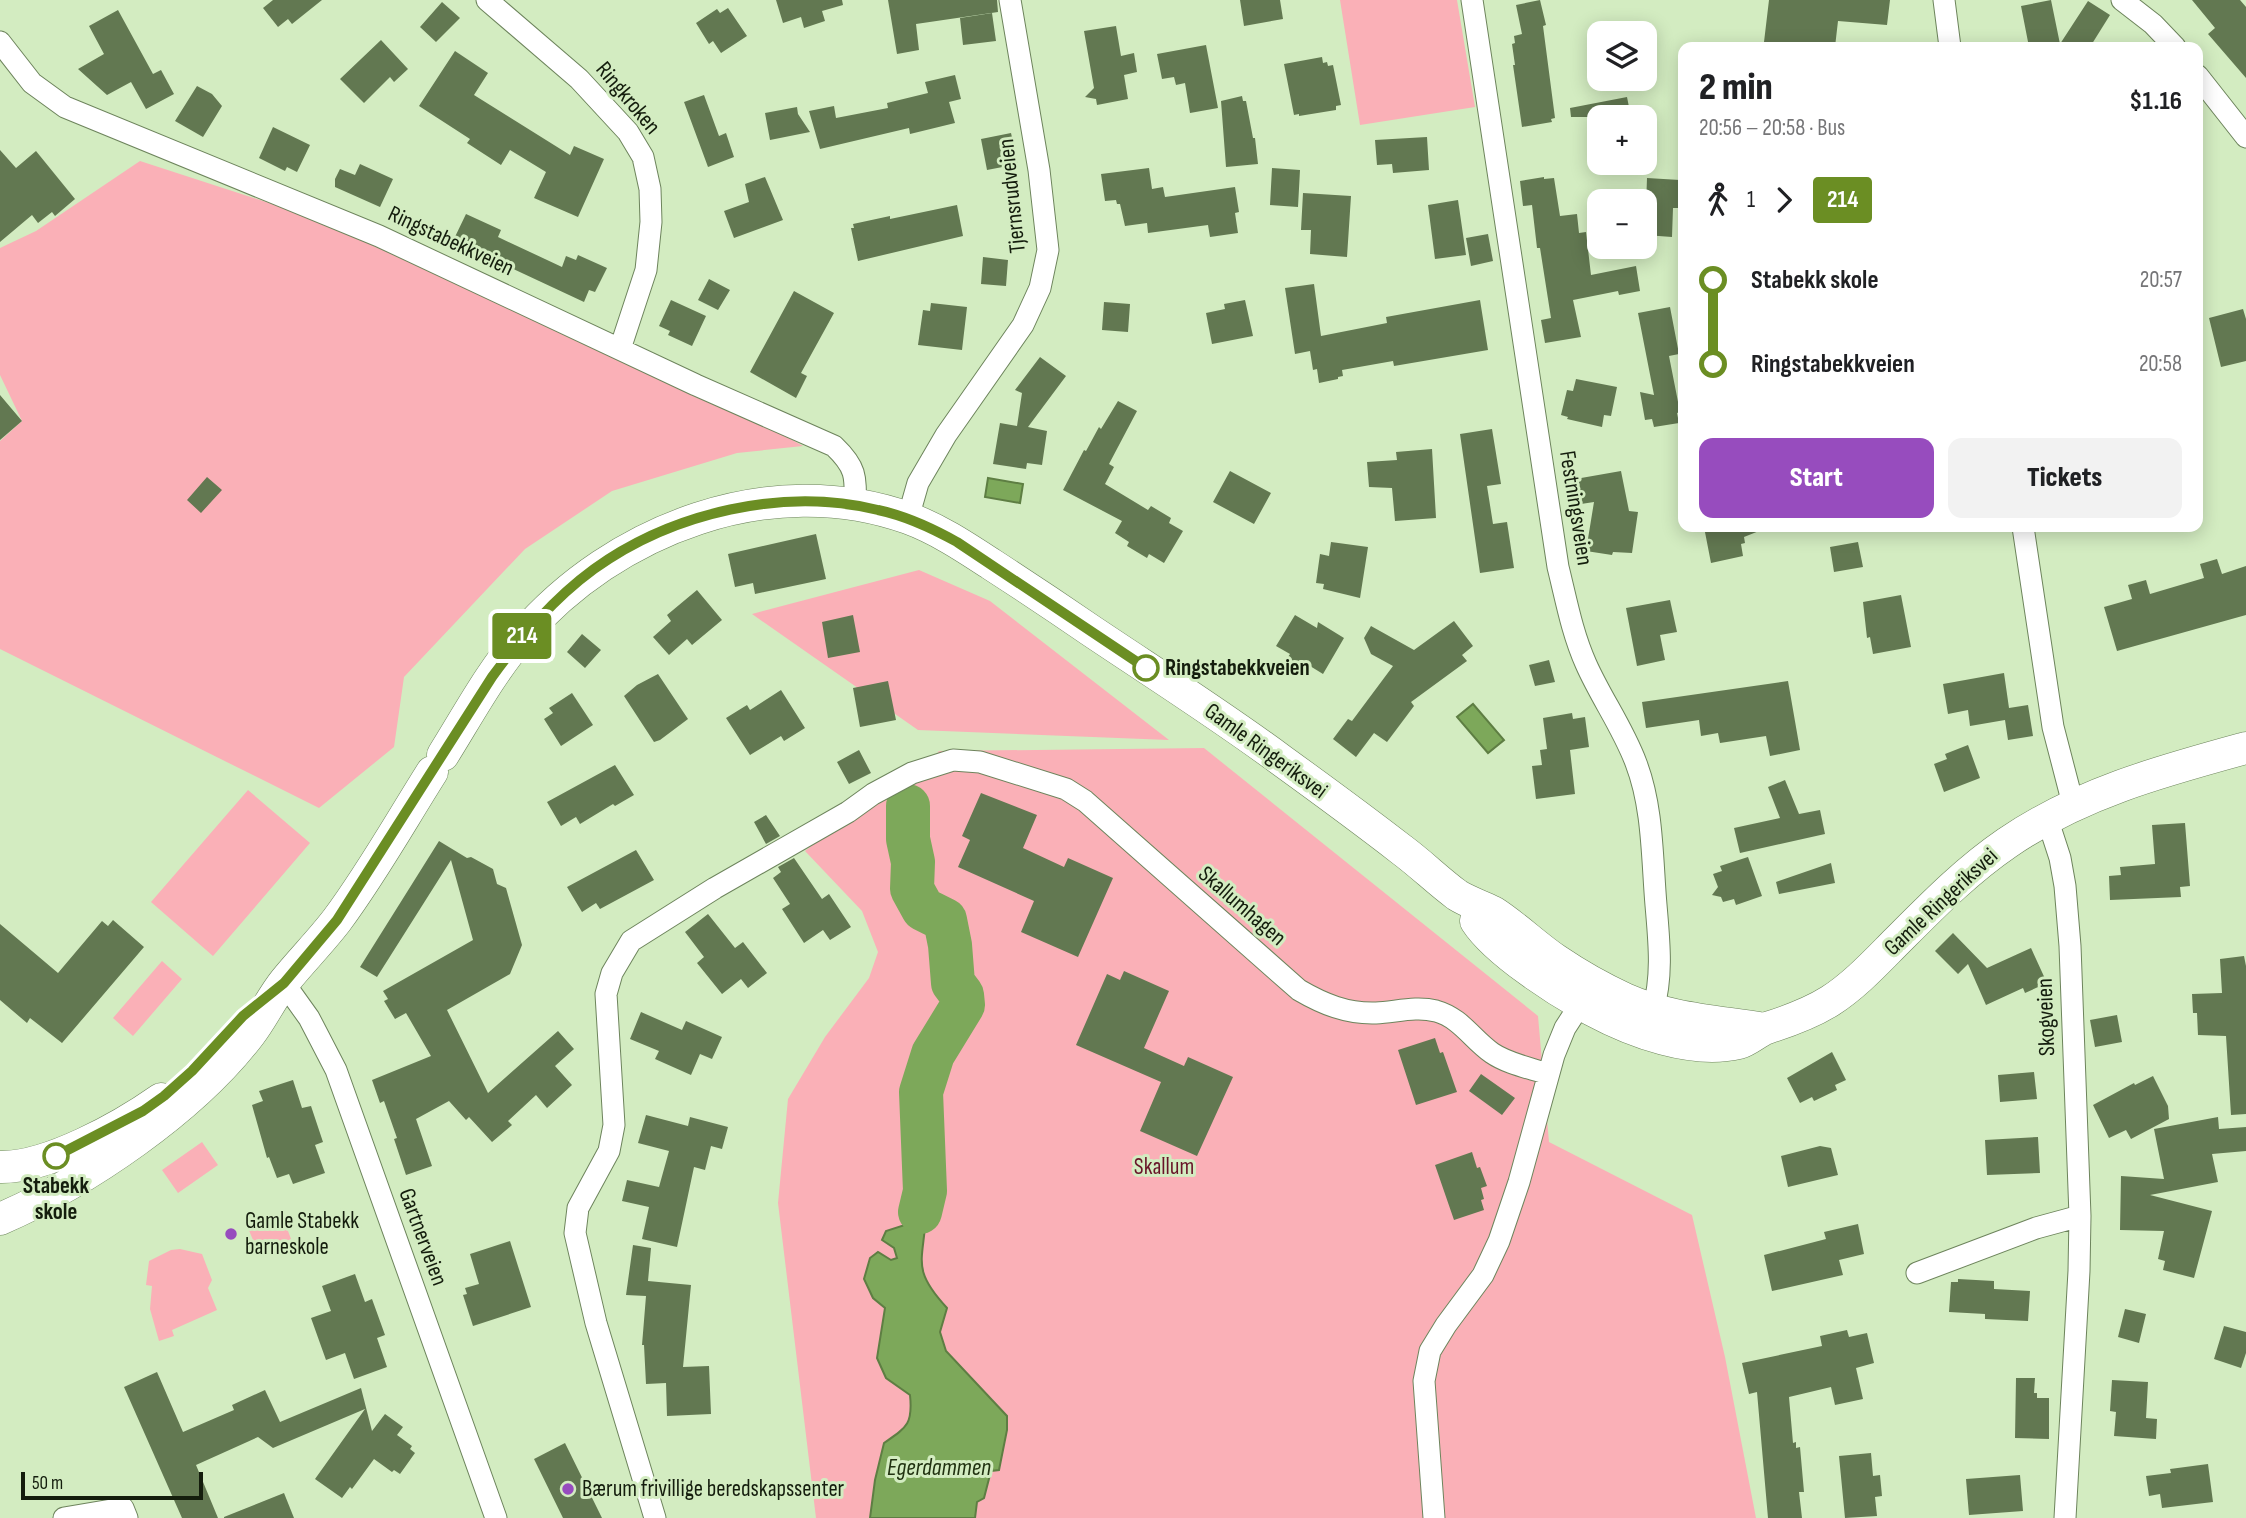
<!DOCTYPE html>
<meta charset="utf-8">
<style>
body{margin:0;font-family:"Sofia Sans Condensed",sans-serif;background:#f2f2f2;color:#202124;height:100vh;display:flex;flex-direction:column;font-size:26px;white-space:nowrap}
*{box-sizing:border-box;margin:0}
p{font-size:23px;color:#757577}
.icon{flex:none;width:38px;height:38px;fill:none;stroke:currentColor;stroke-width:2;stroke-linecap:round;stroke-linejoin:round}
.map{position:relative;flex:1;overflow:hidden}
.panel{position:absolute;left:1678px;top:42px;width:525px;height:490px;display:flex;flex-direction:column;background:#fff;border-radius:14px;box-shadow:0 4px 18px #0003}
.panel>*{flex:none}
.badge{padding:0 14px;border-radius:5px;font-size:24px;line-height:46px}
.controls{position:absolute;left:1587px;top:21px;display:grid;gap:14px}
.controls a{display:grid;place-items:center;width:70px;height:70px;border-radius:14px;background:#fff;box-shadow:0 4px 18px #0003;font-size:35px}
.scale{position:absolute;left:21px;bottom:18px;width:182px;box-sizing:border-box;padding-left:7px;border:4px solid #141d0d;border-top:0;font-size:19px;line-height:24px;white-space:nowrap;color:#141d0d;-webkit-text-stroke:5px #d3ecc1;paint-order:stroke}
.map>.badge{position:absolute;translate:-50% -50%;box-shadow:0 0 0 4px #fff}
.legs{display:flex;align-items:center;gap:10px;height:77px;padding:0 21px;font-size:23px}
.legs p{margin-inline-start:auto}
.overview{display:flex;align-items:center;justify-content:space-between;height:119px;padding:0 21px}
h1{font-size:38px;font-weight:800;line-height:52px}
.action{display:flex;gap:14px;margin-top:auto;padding:14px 21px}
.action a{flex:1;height:80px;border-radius:14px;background:#974cbe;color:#fff;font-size:28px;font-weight:800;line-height:80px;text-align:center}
.action a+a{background:#f2f2f2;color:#202124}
ul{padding:0 21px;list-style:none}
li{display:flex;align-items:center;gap:24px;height:84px;font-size:26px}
li i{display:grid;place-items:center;width:10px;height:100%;margin:0 9px;background:currentColor}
li i::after{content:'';width:18px;height:18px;margin:-9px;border:5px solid;border-radius:50%;background:#fff}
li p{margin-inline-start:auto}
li:first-child i{background:linear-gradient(#0000 50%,currentColor 0)}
li:last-child i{background:linear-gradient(currentColor 50%,#0000 0)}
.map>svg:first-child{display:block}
</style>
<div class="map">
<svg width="2246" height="1518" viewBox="0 0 2246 1518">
<rect width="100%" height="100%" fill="#d3ecc1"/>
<!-- green -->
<path fill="#fab0b7" d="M1340,0H1457L1475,107L1360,125Z
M140,161L377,238L635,352L803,446L737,453L612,491L525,549L404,677L394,747L319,808L0,649V441L22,421L0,375V248L36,231Z
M919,570L990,601L1169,740L918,730L752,614Z
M1204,748L1538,1016L1549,1142L1692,1215L1725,1357L1756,1518H816L778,1203L788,1099L825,1037L869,978L878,952L862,911L805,851L825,835L913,783L939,751Z
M248,790L310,843L213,956L151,902Z
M162,961L182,979L133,1036L113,1018Z
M202,1142L218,1165L178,1193L162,1170Z
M282,1215L291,1239L258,1252L248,1228Z
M180,1249L202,1254L212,1280L208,1288L217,1310L172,1330L174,1336L159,1341L150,1309L152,1286L146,1285L149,1261L171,1250Z"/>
<!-- water -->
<path fill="#7da85a" stroke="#5e7e43" stroke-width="2" d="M988,478L1023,484L1020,503L985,497Z
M1473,704L1504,740L1488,753L1457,717Z
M915,1212L926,1213C924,1261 910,1268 947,1308L940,1332L946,1351L1007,1416V1430L999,1470L991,1471L984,1498L977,1502L975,1518H870L875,1480L884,1443C907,1427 913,1424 910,1395L886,1378L877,1358L885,1308L873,1298L864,1279L870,1258L878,1252L891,1260L897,1258L894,1248L882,1240L886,1231L905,1225Z"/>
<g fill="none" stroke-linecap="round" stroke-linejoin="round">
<!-- river -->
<path stroke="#7da85a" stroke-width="44" d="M908,806V839L913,862L912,889L923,909L945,920L950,945L953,983L962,995L963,1005L933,1054L921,1092L925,1191L920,1212"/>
</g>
<!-- building -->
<path fill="#627851" d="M273,0H322L292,24L288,19L278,27L263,8Z
M776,0H842L843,5L822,11L825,21L804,28L801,17L783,23Z
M888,0H997L998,12L916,24L919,50L897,54Z
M1240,0H1280L1283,19L1244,26Z
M1540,0L1546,25L1543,26L1555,118L1551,119L1552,122L1522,127L1513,65H1515L1512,44L1515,43L1514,36L1522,34L1516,5Z
M1769,0H1890L1887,25L1838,21L1835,47H1811L1764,42Z
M2051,0L2060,44L2088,1L2110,15L2090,47H2029L2021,6Z
M2192,0H2240L2246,7V78L2208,34L2215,28Z
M442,2L460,18L436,42L420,27Z
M728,8L747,36L721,53L713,41L709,44L696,23L717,9L720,13Z
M118,10L153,74L161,70L174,94L146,109L131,82L107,95L78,69L104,54L89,26Z
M992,13L996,41L963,45L960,18Z
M1116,26L1121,56L1134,53L1137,72L1124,75L1128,99L1097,105L1096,99L1085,97L1094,88L1084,31Z
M381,40L408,69L394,82L390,77L364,103L340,79Z
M1206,45L1218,108L1190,113L1185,83L1176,85L1174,77L1162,79L1157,54Z
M455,51L488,73L474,95L570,155L574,146L604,159L578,217L534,198L546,172L510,150L501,165L467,143L470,139L419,106Z
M1322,57L1323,63L1327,62L1328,66L1333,65L1341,105L1336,106V110L1299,116V114L1294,115L1284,64Z
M955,75L961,99L949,102L955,123L910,134L909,128L820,149L809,111L834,106L836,118L888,108L887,103L928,93L925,82Z
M197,86L212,94L222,106L203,137L175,121Z
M704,95L719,136L726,133L734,157L708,167L684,102Z
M1242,96L1243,101H1246L1253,138H1255L1258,164L1226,167L1221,101Z
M1627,97L1631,117H1571L1570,108Z
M797,107L798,114L810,132L770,140L765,113Z
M273,127L310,145L297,172L287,167L285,171L259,158Z
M1011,133L1018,164L987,170L981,139Z
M1427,137L1429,170L1393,173L1392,164L1377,165L1375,140Z
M0,150L16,168L36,151L75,199L55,216L52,212L38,223L32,215L0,242Z
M360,164L393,179L380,207L335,187V179L340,169L355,175Z
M1149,168L1152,189L1163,187L1165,197L1235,187L1239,212L1235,213L1238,233L1210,237L1208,225L1148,233L1147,223L1125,226L1120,204H1117L1116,200L1105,201L1101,174Z
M1272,168L1300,170L1298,207L1270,205Z
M765,177L783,220L734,238L724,211L749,202L745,184Z
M1544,177V179L1554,178L1560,216L1577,214L1579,233L1586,232L1591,275L1636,266L1640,291L1619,295L1618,291L1573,300L1581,337L1545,343L1541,320L1551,318L1540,248H1537L1532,205L1523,206L1520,181Z
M1647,178L1680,180L1678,208H1673L1672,237L1645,235Z
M1303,193L1351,196L1347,257L1310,254L1311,230H1301Z
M1458,200L1466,255L1435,259L1428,205Z
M957,205L963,236L858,261L851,228H854L853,224L890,216V219Z
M466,214L501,230L498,237L562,267L566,256L576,260L578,255L607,268L595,292L589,290L584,302L453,241Z
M1488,234L1493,261L1471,266L1466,238Z
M983,257L1008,260L1006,286L981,284Z
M709,279L730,290L718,310L698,300Z
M1314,284L1321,336L1387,323L1386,317L1480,300L1488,350L1394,366L1393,361L1342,370L1343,376L1338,377V379L1319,383L1317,369L1313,370L1310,351L1295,354L1285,288Z
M794,291L834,313L801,373L807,376L796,398L750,372Z
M671,300L706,316L692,346L668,335L670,331L659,326Z
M1245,300L1253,336L1212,344L1206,313L1225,309L1224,304Z
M1104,302L1130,304L1128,332L1102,330Z
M931,303L967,307L962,350L918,345L923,310L930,311Z
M1670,307L1679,354L1669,356L1680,412L1677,413L1679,423L1654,427L1652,419L1645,420L1640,392L1654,395L1638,313Z
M2243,309L2246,319V361L2221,367L2209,318Z
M1040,357L1066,376L1028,427L1047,431L1042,465L1027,463L1026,469L993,464L1000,423L1017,426L1022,393L1015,390Z
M1576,379L1617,387L1611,416L1604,415L1602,427L1567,419L1568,417L1561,415L1567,390L1573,391Z
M0,395L22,421L0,440Z
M1118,401L1137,411L1109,464L1114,467L1105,484L1148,510L1151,506L1171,518L1169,523L1183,531L1164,563L1149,554L1147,558L1127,546L1129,542L1115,533L1122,521L1063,490L1084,450L1086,451L1099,427L1101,429Z
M1492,429L1501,484L1487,486L1493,524L1507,522L1514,568L1480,573L1460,434Z
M1432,449L1436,518L1395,521L1392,488L1369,487L1367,462L1397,460L1396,452Z
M1230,471L1271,493L1254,524L1213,502Z
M1621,471L1629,511L1638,512L1632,553L1613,552L1612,555L1586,551L1594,502L1568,506L1564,481Z
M207,477L222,490L201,513L187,500Z
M1704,527H1758L1759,531L1744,537L1745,543L1741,544L1743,556L1711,563Z
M816,534L826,579L755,594L753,583L735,587L728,554Z
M1331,542L1368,547L1360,598L1323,589L1324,584L1316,583L1320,554L1329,556Z
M1858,542L1863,567L1834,572L1830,547Z
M2217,559L2222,574L2246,566V615L2117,651L2104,607L2132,599L2128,585L2146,580L2150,594L2204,578L2200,564Z
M697,590L722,620L692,645L687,639L669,655L653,637L671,621L667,615Z
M1901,595L1911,647L1873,654L1870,637L1867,638L1863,602Z
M1670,600L1677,632L1660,635L1665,660L1637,666L1626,608Z
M853,615L860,652L828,658L822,622Z
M1295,615L1317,628L1318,622L1344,638L1323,674L1310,666L1306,672L1286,660L1290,654L1276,646Z
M1454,621L1473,646L1462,655L1467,661L1411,702L1414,706L1387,742L1374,733L1356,757L1333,739L1348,719L1352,721L1393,666L1371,654L1364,638L1371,626L1414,650Z
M582,634L601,650L585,668L567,652Z
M1549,660L1555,682L1535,686L1529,665Z
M2004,673L2009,708L2028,705L2033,736L2008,740L2005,720L1970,726L1968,710L1948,714L1943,684Z
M658,674L688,719L660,740L654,742L624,696L637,685Z
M888,681L896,720L860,727L853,688Z
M1788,681L1800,750L1770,756L1766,736L1720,743L1718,733L1701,736L1699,720L1646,728L1642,702Z
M781,690L805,728L784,741L781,736L750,755L726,718L747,705L750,710Z
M572,693L593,725L561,746L544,719L553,713L549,708Z
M1572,713L1573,719L1585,717L1589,747L1570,750L1575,794L1536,799L1532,766L1542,765L1540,750L1547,749L1543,718Z
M1968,745L1980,778L1944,792L1934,764L1947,759L1945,754Z
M859,750L871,773L849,784L837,762Z
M615,765L634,795L615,806L613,804L580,824L576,817L561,826L547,802Z
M1785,780L1799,814L1820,810L1825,834L1740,853L1734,828L1780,818L1768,787Z
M981,793L1037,815L1023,848L1064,867L1068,858L1113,878L1078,957L1021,932L1034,901L958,867L970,840L962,836Z
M766,815L780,836L766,844L754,822Z
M2185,823L2190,886L2180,887L2181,897L2110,900L2109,876L2121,875L2120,867L2155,864L2152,825Z
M439,841L467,858L471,857L493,869L497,884L506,888L522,945L510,974L447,1010L488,1093L558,1031L574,1049L555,1066L572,1085L547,1108L536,1095L508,1121L512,1125L492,1142L469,1117L466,1120L449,1101L416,1119L432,1166L406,1175L394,1139L397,1138L384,1101L380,1103L372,1080L431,1056L406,1013L395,1019L384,1001L388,999L383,991L473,940L451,860L377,977L360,967Z
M636,850L654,880L600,909L596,903L582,912L567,887Z
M1748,857L1762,896L1736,905L1734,899L1723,902L1721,897L1712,895L1718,887L1713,874L1722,871L1720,866Z
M794,858L822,899L829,894L851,927L830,940L823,930L804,943L782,909L790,904L773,878L781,872L778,867Z
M1831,863L1835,883L1779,894L1776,882Z
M708,914L735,948L743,942L767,973L748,988L741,979L722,994L697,963L704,957L685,932Z
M113,920L144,947L62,1043L30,1018L27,1023L0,1000V924L58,973L102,921L108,926Z
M1953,933L1987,968L2031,948L2047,983L2025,993L2023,988L1986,1005L1968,964L1958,974L1935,951Z
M2244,956L2246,966V1114L2231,1115L2226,1036L2198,1035L2197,1013H2193L2192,994L2222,993L2220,959Z
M1124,971L1169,991L1144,1048L1184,1066L1188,1057L1233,1077L1197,1156L1140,1131L1161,1082L1076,1045L1107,974L1120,980Z
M641,1012L682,1030L686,1021L722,1037L712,1059L700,1054L691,1075L655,1059L659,1051L630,1039Z
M2117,1015L2122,1042L2095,1047L2090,1020Z
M1435,1038L1440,1053L1443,1052L1457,1092L1416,1105L1398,1050Z
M1832,1052L1846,1080L1835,1085L1837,1090L1814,1101L1812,1097L1800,1103L1787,1078Z
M2034,1072L2037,1099L2000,1102L1998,1075Z
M1481,1074L1515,1098L1502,1115L1469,1091Z
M2153,1076L2168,1106L2169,1119L2131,1139L2126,1130L2109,1138L2093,1105L2134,1083L2135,1085Z
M293,1080L302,1108L311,1106L323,1142L315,1145L325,1173L293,1184L289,1174L277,1178L269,1157L267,1158L252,1105L263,1101L259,1091Z
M646,1115L688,1126L690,1117L728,1127L722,1149L711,1146L705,1170L694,1167L677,1247L642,1239L649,1207L622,1201L627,1180L659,1187L669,1151L638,1143Z
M2218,1117L2219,1129L2246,1127V1151L2212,1154L2218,1182L2150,1195L2212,1211L2194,1278L2163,1270L2165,1261L2158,1259L2164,1231L2120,1230L2121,1176L2164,1179L2154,1129Z
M2038,1137L2040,1173L1987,1175L1985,1140Z
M1820,1146L1831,1148L1838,1175L1788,1187L1781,1156Z
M1472,1152L1477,1168L1480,1167L1487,1186L1481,1188L1484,1199L1481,1200L1484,1210L1454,1220L1435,1165Z
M1858,1224L1864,1254L1839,1260L1843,1275L1772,1291L1764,1255L1826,1239L1824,1232Z
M510,1241L531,1307L473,1326L463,1295L467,1294L465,1288L479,1284L470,1254Z
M633,1245L651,1248L648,1281L691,1285L683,1367L709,1366L711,1414L667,1416L666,1383L646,1384L644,1345H642L646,1296L626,1295Z
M355,1274L365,1302L372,1299L385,1335L377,1338L387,1367L354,1379L345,1353L326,1360L311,1318L331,1311L322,1286Z
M1958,1279L1994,1281V1289L2030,1291L2028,1321L1985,1319V1314L1949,1312L1951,1282H1958Z
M2125,1309L2146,1314L2139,1343L2118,1337Z
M2224,1326L2246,1332V1353L2241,1368L2214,1359Z
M1847,1330L1849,1337L1867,1333L1874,1363L1856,1368L1863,1399L1835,1405L1831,1387L1789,1397L1793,1443L1796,1442V1448L1800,1447L1804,1492H1799L1802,1518H1768L1757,1392L1749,1394L1742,1363L1822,1346L1820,1336Z
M157,1372L183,1432L234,1410L232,1405L265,1390L280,1422L361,1388L372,1431L385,1414L403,1427L397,1435L412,1446L410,1449L415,1453L400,1474L394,1470L392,1472L374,1459L352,1489L350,1487L342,1498L315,1479L365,1409L273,1448L258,1437L196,1465L218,1518H182L124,1387Z
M2016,1378H2035L2034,1393H2037V1398H2049V1439L2015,1438Z
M2112,1380L2148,1382L2146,1418L2157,1419L2156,1439L2114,1436L2116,1412L2110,1411Z
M565,1443L602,1518H563L534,1459Z
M1871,1453L1873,1476L1880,1475L1882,1496L1875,1497L1877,1516L1845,1518L1839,1456Z
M2208,1464L2213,1502L2162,1508L2160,1494L2149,1496L2146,1476L2171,1473L2170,1469Z
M2020,1475L2023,1511L1969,1515L1966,1479Z
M284,1493L294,1518H224V1517Z"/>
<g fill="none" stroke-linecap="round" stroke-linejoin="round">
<defs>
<path id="minor" d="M487,0L579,79L628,132L643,157L650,189L651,222L646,270L620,349
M1472,0L1558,567C1566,599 1572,633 1586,664C1601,698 1623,728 1636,763C1653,807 1652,858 1656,905C1659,941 1663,975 1653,1010
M1944,0L1950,47
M2122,0L2153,24L2175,47
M0,42L32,83L65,107L379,236L696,385L834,446C856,467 856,476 855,505
M2198,76L2246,137
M908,518L918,483L946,435L1023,325L1040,288L1048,250L1039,170L1010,0
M2023,527L2053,727L2073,804
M2047,818L2060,858L2065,886L2070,946L2080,1216L2079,1271L2065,1518
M284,983L309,1018L336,1070L496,1518
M1917,1273L2036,1228L2080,1216
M64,1518L123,1508L127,1518
M655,1518L596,1323L575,1233L578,1208L609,1151L614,1125L606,994L612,973L631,941L715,888L848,812L873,794L912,773L953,760L980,762L1066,789L1085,801L1299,990C1323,1004 1347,1014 1376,1013C1396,1012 1416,1006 1436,1011C1461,1018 1472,1039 1492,1053C1508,1064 1530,1068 1548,1074
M1434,1518L1424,1381L1430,1351L1446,1325L1483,1275L1499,1241L1519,1182L1554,1055L1565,1028L1587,994"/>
<path id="secondary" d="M443,755C468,715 491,672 522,636C614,529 771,469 908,518C938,529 965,547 991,564C1025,586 1058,608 1090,630C1154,673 1219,714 1281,760C1321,789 1362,819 1402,850C1421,864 1438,881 1457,895C1468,902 1481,906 1493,912C1515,926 1534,945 1556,960C1578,975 1601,988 1625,999C1670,1019 1716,1021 1764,1029
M1476,921C1496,952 1559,992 1592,1010C1633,1032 1692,1054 1739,1043C1749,1040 1758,1031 1767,1028C1789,1021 1811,1013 1830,1001C1855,985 1876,962 1897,941C1932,906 1966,871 2007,843C2080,793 2162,771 2246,748
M0,1167C48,1168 121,1127 161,1099
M0,1219C86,1182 193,1109 250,1034C263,1017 272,997 285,981C302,960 321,941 337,920C372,873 401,821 432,772"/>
</defs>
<!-- minor casing -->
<use href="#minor" stroke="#6d845c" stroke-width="23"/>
<!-- secondary casing -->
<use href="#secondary" stroke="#6d845c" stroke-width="33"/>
<!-- minor -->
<use href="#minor" stroke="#fff" stroke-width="21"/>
<!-- secondary -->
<use href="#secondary" stroke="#fff" stroke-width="32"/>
</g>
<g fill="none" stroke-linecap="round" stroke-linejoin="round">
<defs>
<path id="line-1" d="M56,1156L143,1111L164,1096L192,1071L243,1016L284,983L337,920L492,677C522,636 553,599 594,569C673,512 784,487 878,510C907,516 932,528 957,542L1146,668"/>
</defs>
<!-- line-1 casing -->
<use href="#line-1" stroke="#fff" stroke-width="16"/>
<!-- line-1 -->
<use href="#line-1" stroke="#6b8e23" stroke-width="10"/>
</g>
<!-- markers -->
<g fill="#fff" stroke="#6b8e23" stroke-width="3.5">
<circle cx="1146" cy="668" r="12"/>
<circle cx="56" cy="1156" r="12"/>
</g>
<g fill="#974cbe" stroke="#d3ecc1" stroke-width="2.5">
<circle cx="231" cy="1234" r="7"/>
<circle cx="568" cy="1489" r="7"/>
</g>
<g text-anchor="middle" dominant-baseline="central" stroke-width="6" stroke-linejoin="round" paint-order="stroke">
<!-- street labels -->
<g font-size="23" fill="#141d0d" stroke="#d3ecc1">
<text transform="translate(628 98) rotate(50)">Ringkroken</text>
<text transform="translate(1012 196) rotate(-96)">Tjernsrudveien</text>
<text transform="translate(451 241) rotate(25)">Ringstabekkveien</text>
<text transform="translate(1576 508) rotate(81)">Festningsveien</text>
<text transform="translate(1266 751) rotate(36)">Gamle Ringeriksvei</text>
<text transform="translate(1941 902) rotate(-43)">Gamle Ringeriksvei</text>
<text transform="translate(1242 906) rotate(41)">Skallumhagen</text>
<text transform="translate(2046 1017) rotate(-92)">Skogveien</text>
<text transform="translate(423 1237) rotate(70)">Gartnerveien</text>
</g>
<!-- stop labels -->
<g font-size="23" font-weight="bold" fill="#141d0d" stroke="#d3ecc1" text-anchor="start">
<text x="1165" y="668">Ringstabekkveien</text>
<text x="56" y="1186" text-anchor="middle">Stabekk<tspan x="56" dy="26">skole</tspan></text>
</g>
<!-- park labels -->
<g font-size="23" fill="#681428" stroke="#d3ecc1">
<text x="1164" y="1167">Skallum</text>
</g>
<!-- poi labels -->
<g font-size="23" fill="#141d0d" stroke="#d3ecc1" text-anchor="start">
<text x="245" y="1221">Gamle Stabekk<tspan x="245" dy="26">barneskole</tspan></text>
<text x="582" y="1489">Bærum frivillige beredskapssenter</text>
</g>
<!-- water labels -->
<g font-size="24" font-style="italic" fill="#213211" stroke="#d3ecc1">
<text x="939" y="1467">Egerdammen</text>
</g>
</g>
</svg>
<div class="controls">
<a><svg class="icon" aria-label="layers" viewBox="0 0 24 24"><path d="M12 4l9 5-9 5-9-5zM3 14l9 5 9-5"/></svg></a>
<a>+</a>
<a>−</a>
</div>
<div class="scale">50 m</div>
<b class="badge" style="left:522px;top:636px;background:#6b8e23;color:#fff">214</b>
<section class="panel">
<div class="overview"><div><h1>2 min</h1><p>20:56 – 20:58 · Bus</p></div><b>$1.16</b></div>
<div class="legs"><svg class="icon" aria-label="walk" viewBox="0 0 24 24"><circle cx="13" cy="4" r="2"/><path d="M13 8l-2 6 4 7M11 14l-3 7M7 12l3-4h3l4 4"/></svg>1<svg class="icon" aria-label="forward" viewBox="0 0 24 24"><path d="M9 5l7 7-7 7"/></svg><b class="badge" style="background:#6b8e23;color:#fff">214</b></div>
<ul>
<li><i style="color:#6b8e23"></i><b>Stabekk skole</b><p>20:57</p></li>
<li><i style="color:#6b8e23"></i><b>Ringstabekkveien</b><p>20:58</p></li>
</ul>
<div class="action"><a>Start</a><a>Tickets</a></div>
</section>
</div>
